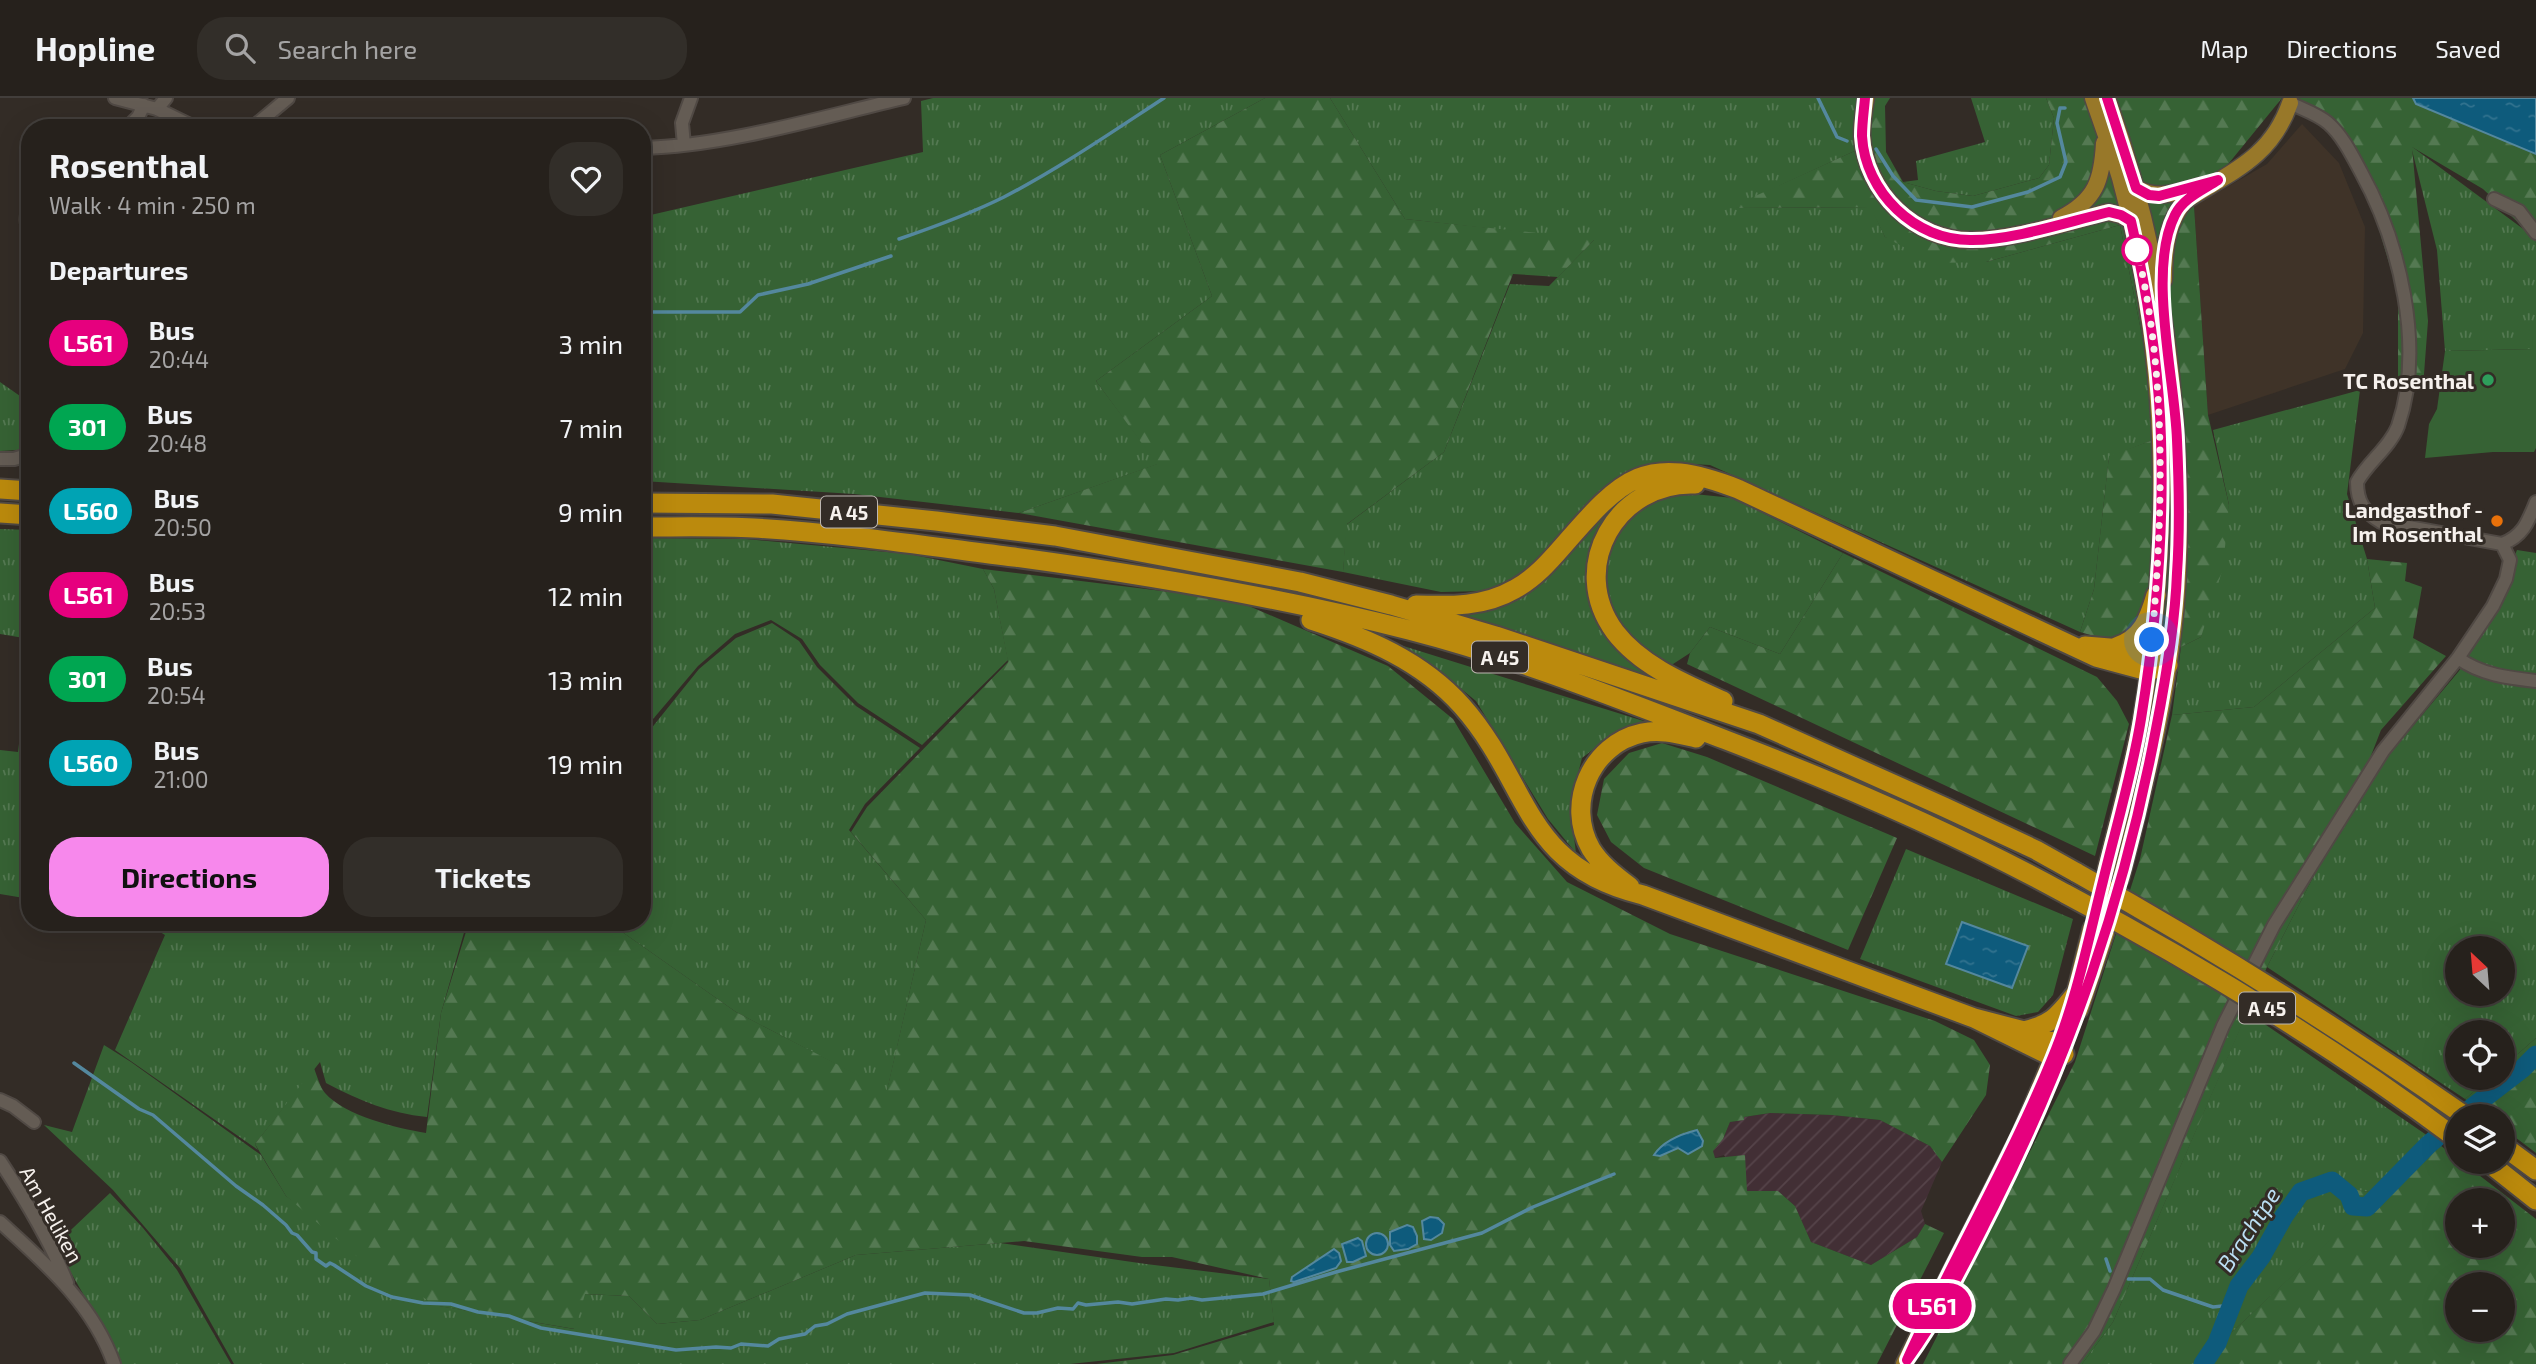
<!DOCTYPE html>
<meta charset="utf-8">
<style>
body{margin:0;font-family:"Exo 2",sans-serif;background:#322e29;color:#f1f3f6;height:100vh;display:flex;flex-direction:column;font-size:26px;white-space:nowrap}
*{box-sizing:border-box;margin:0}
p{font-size:23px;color:#a4a3a3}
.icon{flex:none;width:38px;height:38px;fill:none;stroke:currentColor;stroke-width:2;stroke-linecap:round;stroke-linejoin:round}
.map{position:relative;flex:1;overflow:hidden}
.drawer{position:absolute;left:21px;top:21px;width:630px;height:812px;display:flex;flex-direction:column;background:#26211c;border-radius:28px;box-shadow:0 7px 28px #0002,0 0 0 2px #423e3b}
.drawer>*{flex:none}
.badge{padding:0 14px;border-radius:23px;font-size:24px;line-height:46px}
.needle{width:46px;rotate:334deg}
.buttons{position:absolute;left:2445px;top:838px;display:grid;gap:14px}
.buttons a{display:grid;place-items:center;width:70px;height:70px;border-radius:50%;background:#26211c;box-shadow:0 7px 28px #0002,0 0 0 2px #423e3b;font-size:35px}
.you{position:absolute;width:35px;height:35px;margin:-18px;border:5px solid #fff;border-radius:50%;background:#1a73e8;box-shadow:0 0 0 10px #1a73e833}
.map>.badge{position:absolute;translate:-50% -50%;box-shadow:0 0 0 4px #fff}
h2{padding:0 28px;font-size:26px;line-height:63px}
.round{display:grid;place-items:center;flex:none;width:74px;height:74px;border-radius:28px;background:#322e29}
.headline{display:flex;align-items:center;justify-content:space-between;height:119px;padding:0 28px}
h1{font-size:33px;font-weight:700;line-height:52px}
.action{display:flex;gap:14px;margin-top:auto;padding:14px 28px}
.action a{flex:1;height:80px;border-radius:28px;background:#f788ec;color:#111;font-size:28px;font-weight:700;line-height:80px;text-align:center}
.action a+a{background:#322e29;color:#f1f3f6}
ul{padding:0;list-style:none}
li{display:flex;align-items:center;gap:21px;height:84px;padding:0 28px}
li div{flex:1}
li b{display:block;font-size:26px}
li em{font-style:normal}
li .badge{min-width:77px;font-weight:700;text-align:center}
header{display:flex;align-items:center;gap:42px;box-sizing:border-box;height:98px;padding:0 35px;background:#26211c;border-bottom:2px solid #423e3b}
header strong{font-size:33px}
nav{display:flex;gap:38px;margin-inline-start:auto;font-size:24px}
.search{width:490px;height:63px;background:#322e29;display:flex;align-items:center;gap:18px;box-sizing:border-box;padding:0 24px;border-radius:28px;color:#a4a3a3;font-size:26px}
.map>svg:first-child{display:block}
</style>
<header>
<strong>Hopline</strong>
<div class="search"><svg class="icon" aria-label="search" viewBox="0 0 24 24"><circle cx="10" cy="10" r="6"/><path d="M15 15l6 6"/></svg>Search here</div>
<nav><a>Map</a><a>Directions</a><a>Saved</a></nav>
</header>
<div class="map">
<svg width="2536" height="1266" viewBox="0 0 2536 1266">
<defs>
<pattern id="industrial-furrows" width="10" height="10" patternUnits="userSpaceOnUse" patternTransform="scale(1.75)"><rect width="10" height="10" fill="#422f35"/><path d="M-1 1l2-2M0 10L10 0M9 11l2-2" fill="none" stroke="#554349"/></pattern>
<pattern id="grass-tufts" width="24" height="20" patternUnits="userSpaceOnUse" patternTransform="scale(1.75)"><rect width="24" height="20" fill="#366234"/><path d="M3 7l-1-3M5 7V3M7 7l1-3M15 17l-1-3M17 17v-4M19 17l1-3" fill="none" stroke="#547952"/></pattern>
<pattern id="forest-firs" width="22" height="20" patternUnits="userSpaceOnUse" patternTransform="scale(1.75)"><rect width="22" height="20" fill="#366234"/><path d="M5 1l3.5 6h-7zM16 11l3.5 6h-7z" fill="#547952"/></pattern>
<pattern id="water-ripples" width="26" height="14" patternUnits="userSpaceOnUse" patternTransform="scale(1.75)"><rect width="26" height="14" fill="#0e5b7c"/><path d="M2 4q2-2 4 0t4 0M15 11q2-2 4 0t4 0" fill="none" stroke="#32738f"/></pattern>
</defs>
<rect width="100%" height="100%" fill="#332c26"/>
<!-- built -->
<path fill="#3f3328" d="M2302,26L2339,65L2365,129L2363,235L2345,271L2208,317L2194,108L2267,66Z"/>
<!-- industrial -->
<path fill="url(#industrial-furrows)" d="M1770,1015L1832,1017L1880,1022L1930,1048L1942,1064L1921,1113L1925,1126L1917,1139L1871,1167L1811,1144L1795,1108L1778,1093H1747L1724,1057L1714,1060L1713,1053L1723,1041L1730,1024L1744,1022V1019Z"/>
<!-- grass -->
<path fill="url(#grass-tufts)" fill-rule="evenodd" d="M933,0H1265L1160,57L1212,198L1096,283L1158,366L1019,415L854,396L642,383V119L923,54L921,3Z
M1330,0H1864L1859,51L1731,110L1871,109L1885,139L1986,164L2120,127L2147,263L2153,342L2109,359L2094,491L2080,534L1710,367L1674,365L1643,372L1527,474L1485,493L1441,494L1343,474L1346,427L1444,354L1510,186L1549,188L1594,142L1405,121Z
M1971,0H2046L2054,20L2049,67L2039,80L1973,98L1936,93L1903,84L1918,82L1916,63L1985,44Z
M2411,48L2530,136L2536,145V239H2533V251L2445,253L2437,152Z
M0,284L30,305V348L18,352L0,353Z
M2360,292L2347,396L2367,461L2375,510L2254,609L2172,617L2181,549L2201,539L2229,407L2213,332Z
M1636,394L1694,396L1733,400L1843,455L1780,556L1710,529L1690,555L1653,579L1447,513L1499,509L1539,484L1607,414Z
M0,431L30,432V541L0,536Z
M642,440L746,441L909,456L983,471L994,491L1008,562L922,647L858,605L820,567L802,541L771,522L735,536L698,568L642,634Z
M2517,452L2536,455V940L2503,969L2502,934H2457V980H2490L2465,1001L2267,869L2356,696L2459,573L2490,522ZM2457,850H2502V896H2457Z
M772,525L799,543L817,569L856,608L920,650L865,706L849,732L926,822L887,993L736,914L608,824H642V721L653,659L646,637L699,571L736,540Z
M1397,546L1650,625L1620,631L1582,660L1570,707L1576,755L1548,721L1476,603L1434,569Z
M30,556V801L0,796V652L18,654Z
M1906,751L2073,821L2053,897L2038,914L2016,918L1860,861Z
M144,824H467L441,915L427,1019C389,1015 360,1003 326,985L320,964L255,1046L258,1052L115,952L165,837Z
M2247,914L2428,1038L2369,1094L2330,1088L2352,1122L2230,1236L2210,1266H2082L2113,1224Z
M104,947L131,964L261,1057L286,1098L439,1208L574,1231L584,1196L629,1198L657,1226L700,1222L856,1157L1000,1145L1146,1166L1269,1181L1274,1224L1174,1255L1070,1266H234L180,1170L113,1092L44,1027L72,1034Z
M110,1095L143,1130L177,1172L231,1266H118L105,1234L55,1147Z"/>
<!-- forest -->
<path fill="url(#forest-firs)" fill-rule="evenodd" d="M1265,0H1330L1405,121L1595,141L1558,179L1513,176L1444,354L1347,426L1343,474L1019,415L1157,366L1096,283L1212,198L1160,57Z
M1864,0H1890L1885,8L1886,54L1903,84L1936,93L1973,98L2039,80L2049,67L2054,20L2046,0H2282L2194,108L2208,317L2229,407L2223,470L2201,539L2181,549L2140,525L2111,543L2080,534L2094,491L2109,358L2153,342L2147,263L2120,127L1986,164L1933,165L1885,139L1870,109L1729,110L1859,51Z
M2293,0H2413L2416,6L2536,56V145L2530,136L2483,91L2412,49L2428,223L2423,289L2398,291V195L2364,81L2313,11Z
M1843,455L2097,579L2117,603L2129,626L2095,758L1687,566L1690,555L1710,529L1780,556Z
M2367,461L2407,465L2405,483L2422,489L2413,540L2446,558L2381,632L2356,696L2267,869L2113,1224L2082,1266H1923L2075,964L2140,761L2172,617L2254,609L2375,510Z
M983,471L1235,502L1388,568L1453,621L1515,725L1567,784L1670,836L1935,923L1974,942L1990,967L1986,997L1942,1064L1930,1048L1880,1022L1832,1017L1770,1015L1744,1019V1022L1730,1024L1723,1041L1713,1053L1715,1060L1745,1057L1747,1093H1778L1795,1108L1811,1144L1871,1167L1917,1139L1925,1126L1944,1135L1877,1266H1096L1173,1257L1274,1227L1269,1181L1172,1159H1142L1024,1143L856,1157L700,1222L657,1226L629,1198L585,1196L575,1231L438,1208L367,1167L286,1098L255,1046L314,970C317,978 320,989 325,995C345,1018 397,1030 426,1035L441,915L469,824H608L736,914L887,992L926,822L851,734L867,709L1008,564L994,491Z
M1662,645L1707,659L1897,740L1848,852L1644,770L1611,744L1597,717L1604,681L1629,655Z
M2536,940V1055L2503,1030L2502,1018H2488L2465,1001L2490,980H2502L2503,969Z
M2428,1038L2457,1060V1064H2462L2536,1121V1266H2210L2230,1236L2351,1122L2329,1087L2369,1094ZM2457,1102H2502V1148H2457ZM2457,1186H2502V1232H2457Z"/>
<!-- green -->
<path fill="#366234" d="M2533,239H2536V350L2534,354H2493L2425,360L2429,326L2437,311L2445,253L2532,251Z"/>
<!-- water -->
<path fill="url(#water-ripples)" stroke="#54889e" stroke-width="2" d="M2413,0H2536V56L2416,6Z
M1962,824L2028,848L2012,890L1946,866Z
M1697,1032L1703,1043L1702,1048L1688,1056L1678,1050L1660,1058L1654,1057C1663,1043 1681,1036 1697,1032Z
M1430,1119L1438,1120L1444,1126L1442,1135L1431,1142L1424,1141L1422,1123Z
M1407,1127L1413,1129L1417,1138V1146L1408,1151L1394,1153L1390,1147V1134Z
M1366 1146a11 11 0 1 1 22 0a11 11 0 1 1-22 0Z
M1358,1140L1362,1143L1366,1158L1353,1164H1347L1342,1146Z
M1334,1151L1339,1155L1341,1163L1336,1170L1294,1184L1291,1183L1292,1179Z"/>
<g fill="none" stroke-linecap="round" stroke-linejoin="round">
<!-- stream -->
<path stroke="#54889e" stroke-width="3.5" d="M1818,0L1837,39L1847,43
M1876,51L1893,78L1916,102L1972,109L2028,94L2060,79L2066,64L2057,25L2060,10H2065
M899,141C934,129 970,116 1004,99C1060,70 1112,34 1164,0
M642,214H740L758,197L808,186L891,158
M74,965L139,1011L153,1017L236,1088L263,1107L286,1127L292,1135L297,1137L312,1154L316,1155V1161L326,1168L330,1165L334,1167L366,1188L392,1199L423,1205L451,1206L478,1214L509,1218L541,1230L676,1252L716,1249L731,1250L741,1246L768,1248L779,1241L805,1236L815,1228L827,1226L847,1216L925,1195L970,1197L1024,1215H1037L1058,1210L1073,1211L1078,1205L1086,1207L1118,1204L1132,1206L1166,1201L1178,1202L1191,1200L1202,1202L1263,1196L1336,1174L1482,1135L1533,1109L1614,1076
M2106,1161L2110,1173
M2128,1181H2150L2163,1192L2213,1209L2232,1207"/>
<!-- river -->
<path stroke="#0e5b7c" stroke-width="19" d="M2461,1018L2522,971L2536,957
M2203,1266L2217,1245L2239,1188L2261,1159L2284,1118L2301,1094L2332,1083L2349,1097L2353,1108L2367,1109L2428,1047L2457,1022"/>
<defs>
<path id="minor" d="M115,0L157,11L196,30
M157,11L166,0
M127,30L138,19L144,7
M252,30L288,0
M684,47L682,25L691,0
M642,50C726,48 822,19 904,0
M2494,101L2519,113L2536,135
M30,107C25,118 26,126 30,137
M0,361H14L30,356
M2502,446C2523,438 2528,424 2536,404
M2458,560C2481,577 2509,580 2536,583
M0,1002L13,1008L34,1024
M0,1063C25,1101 50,1142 67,1185
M0,1124C46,1166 93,1206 114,1266
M2070,1266L2094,1233L2114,1191L2223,928L2274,827L2383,653L2458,560L2493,508L2506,481L2510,462L2502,446L2381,424C2364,414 2357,404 2357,384C2368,364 2390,349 2398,328C2425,249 2400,145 2361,74C2352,57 2342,37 2328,25C2318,16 2302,11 2290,5L2291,0"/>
<path id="major" d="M1866,0C1864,12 1862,25 1862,37C1865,94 1915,143 1972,142C2012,142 2068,124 2108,114L2121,117L2131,123
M2093,0C2102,27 2112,53 2120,80C2169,256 2172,443 2141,622C2132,672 2118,722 2106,771
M2107,0C2162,151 2184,313 2178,473C2174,577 2147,680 2121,780
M2136,90C2158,102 2176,95 2199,88
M2061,120C2096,102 2102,82 2104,45
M2164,182C2164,154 2166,125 2185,103C2231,74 2271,60 2290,5
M2080,912L2106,835
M1904,1266L2020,1036L2058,946L2074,898L2091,830"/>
<path id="highway" d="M1695,386C1617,383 1567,469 1615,534C1641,568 1685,586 1723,603
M0,391L30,393
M642,405L772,406L936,423L1055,438L1300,484L1391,507L1496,538L1759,626L1944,709L2036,752L2077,775
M0,415L30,417
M642,429C679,429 717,428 754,430C841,435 927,448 1014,459C1146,477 1280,499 1409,532C1518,560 1622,602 1726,642C1843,687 1957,736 2066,796
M1416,507C1451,508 1484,509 1515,491C1535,480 1549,464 1563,448C1623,379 1645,355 1738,391L2096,559L2148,573L2168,567
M1311,522C1367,540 1422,563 1462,608C1531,686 1522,768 1643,797L1974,920L2024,933L2058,946L2064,956L2053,959L1974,920
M2085,548L2134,552L2168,567
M2116,549C2142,541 2149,521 2156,497
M1630,789C1616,778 1601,767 1591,751C1565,706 1591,646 1642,635C1661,631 1678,636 1696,640
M2024,933C2052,926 2057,919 2074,898
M2502,1047L2536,1072
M2488,1064L2536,1102"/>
</defs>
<!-- minor casing -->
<use href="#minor" stroke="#504944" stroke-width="16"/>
<!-- major casing -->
<use href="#major" stroke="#504944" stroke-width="19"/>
<!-- highway casing -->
<use href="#highway" stroke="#504944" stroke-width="23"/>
<!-- minor -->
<use href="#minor" stroke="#645c54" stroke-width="12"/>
<!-- major -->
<use href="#major" stroke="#987829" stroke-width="16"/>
<!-- highway -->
<use href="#highway" stroke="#bb8a0d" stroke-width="19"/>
<defs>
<path id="highway-bridge" d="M2077,775C2211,850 2339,930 2465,1018
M2066,796C2202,868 2333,948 2457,1041"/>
</defs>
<!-- highway-bridge casing -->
<use href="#highway-bridge" stroke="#504944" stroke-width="23" stroke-linecap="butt"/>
<!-- highway-bridge -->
<use href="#highway-bridge" stroke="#bb8a0d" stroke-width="19"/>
</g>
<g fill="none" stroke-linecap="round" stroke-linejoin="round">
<defs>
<path id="line" d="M1865,0C1864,12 1862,25 1862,38C1865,94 1915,143 1972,142C2014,142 2067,124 2109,114L2121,117L2131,123C2147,194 2159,268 2161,341C2164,434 2156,529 2141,621C2132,676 2116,729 2103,783C2088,843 2076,904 2052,961C2010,1064 1953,1160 1907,1262C1942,1214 1967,1161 1994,1108C2071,954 2124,800 2156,631C2166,580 2175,528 2177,475C2180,432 2179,386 2177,342C2175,281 2147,172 2175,117C2183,100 2203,92 2218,82L2159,98L2149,97L2136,90L2107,0"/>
</defs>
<!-- line casing -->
<use href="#line" stroke="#fff" stroke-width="16"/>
<!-- line -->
<use href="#line" stroke="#e6007e" stroke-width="10"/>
<!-- walk -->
<path stroke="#f6f1ed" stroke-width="7" stroke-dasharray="0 12.6" d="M2137,152C2167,276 2163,413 2152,542"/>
</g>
<!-- markers -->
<circle fill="#fff" stroke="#e6007e" stroke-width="3.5" cx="2137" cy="152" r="14"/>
<circle fill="#2e9e5b" stroke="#332c26" stroke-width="2.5" cx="2488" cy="282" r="7"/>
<circle fill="#e8710a" stroke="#332c26" stroke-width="2.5" cx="2497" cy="423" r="7"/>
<g text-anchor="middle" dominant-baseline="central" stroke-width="6" stroke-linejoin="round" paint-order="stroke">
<!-- shield labels -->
<g fill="#332c26" stroke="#bcb6b1" stroke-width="2">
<rect x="821" y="398.5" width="56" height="31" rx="5"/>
<rect x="1472" y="543.5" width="56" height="31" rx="5"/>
<rect x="2239" y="894.5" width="56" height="31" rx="5"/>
</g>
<g font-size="19" font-weight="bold" fill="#f6f1ed">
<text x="849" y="414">A 45</text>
<text x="1500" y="559">A 45</text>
<text x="2267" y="910">A 45</text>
</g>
<!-- poi labels -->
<g font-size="21" font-weight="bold" fill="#f6f1ed" stroke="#332c26" text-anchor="end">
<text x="2474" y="282">TC Rosenthal</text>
<text x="2483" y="411">Landgasthof -<tspan x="2483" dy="24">Im Rosenthal</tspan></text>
</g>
<!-- street labels -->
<g font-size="21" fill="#f6f1ed" stroke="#332c26">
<text transform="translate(52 1116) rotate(61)">Am Heliken</text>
</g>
<!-- water labels -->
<g font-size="23" font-style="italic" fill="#bbdef3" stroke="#332c26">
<text transform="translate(2248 1131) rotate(-57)">Brachtpe</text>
</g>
</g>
</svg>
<div class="buttons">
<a><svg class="needle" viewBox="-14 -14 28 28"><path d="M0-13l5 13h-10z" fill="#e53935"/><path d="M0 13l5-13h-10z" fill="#a4a3a3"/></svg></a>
<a><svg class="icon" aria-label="locate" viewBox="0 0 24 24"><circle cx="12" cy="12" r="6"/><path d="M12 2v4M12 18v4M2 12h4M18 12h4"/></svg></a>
<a><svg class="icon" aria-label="layers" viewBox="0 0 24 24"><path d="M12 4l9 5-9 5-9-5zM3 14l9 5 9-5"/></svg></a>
<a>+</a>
<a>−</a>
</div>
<div class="you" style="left:2152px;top:542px"></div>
<b class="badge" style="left:1932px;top:1208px;background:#e6007e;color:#fff">L561</b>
<section class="drawer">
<div class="headline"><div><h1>Rosenthal</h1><p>Walk · 4 min · 250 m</p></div><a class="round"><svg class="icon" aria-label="heart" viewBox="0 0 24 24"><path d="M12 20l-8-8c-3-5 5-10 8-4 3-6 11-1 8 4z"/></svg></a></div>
<h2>Departures</h2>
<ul>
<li><span class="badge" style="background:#e6007e;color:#fff">L561</span><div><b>Bus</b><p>20:44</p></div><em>3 min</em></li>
<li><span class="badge" style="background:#00a651;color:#fff">301</span><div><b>Bus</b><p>20:48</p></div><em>7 min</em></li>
<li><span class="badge" style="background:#00a3b4;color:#fff">L560</span><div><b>Bus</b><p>20:50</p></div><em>9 min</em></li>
<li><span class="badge" style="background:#e6007e;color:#fff">L561</span><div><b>Bus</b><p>20:53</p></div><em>12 min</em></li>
<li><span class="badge" style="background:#00a651;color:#fff">301</span><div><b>Bus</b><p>20:54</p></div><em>13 min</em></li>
<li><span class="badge" style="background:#00a3b4;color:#fff">L560</span><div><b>Bus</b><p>21:00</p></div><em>19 min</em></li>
</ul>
<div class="action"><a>Directions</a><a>Tickets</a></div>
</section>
</div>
